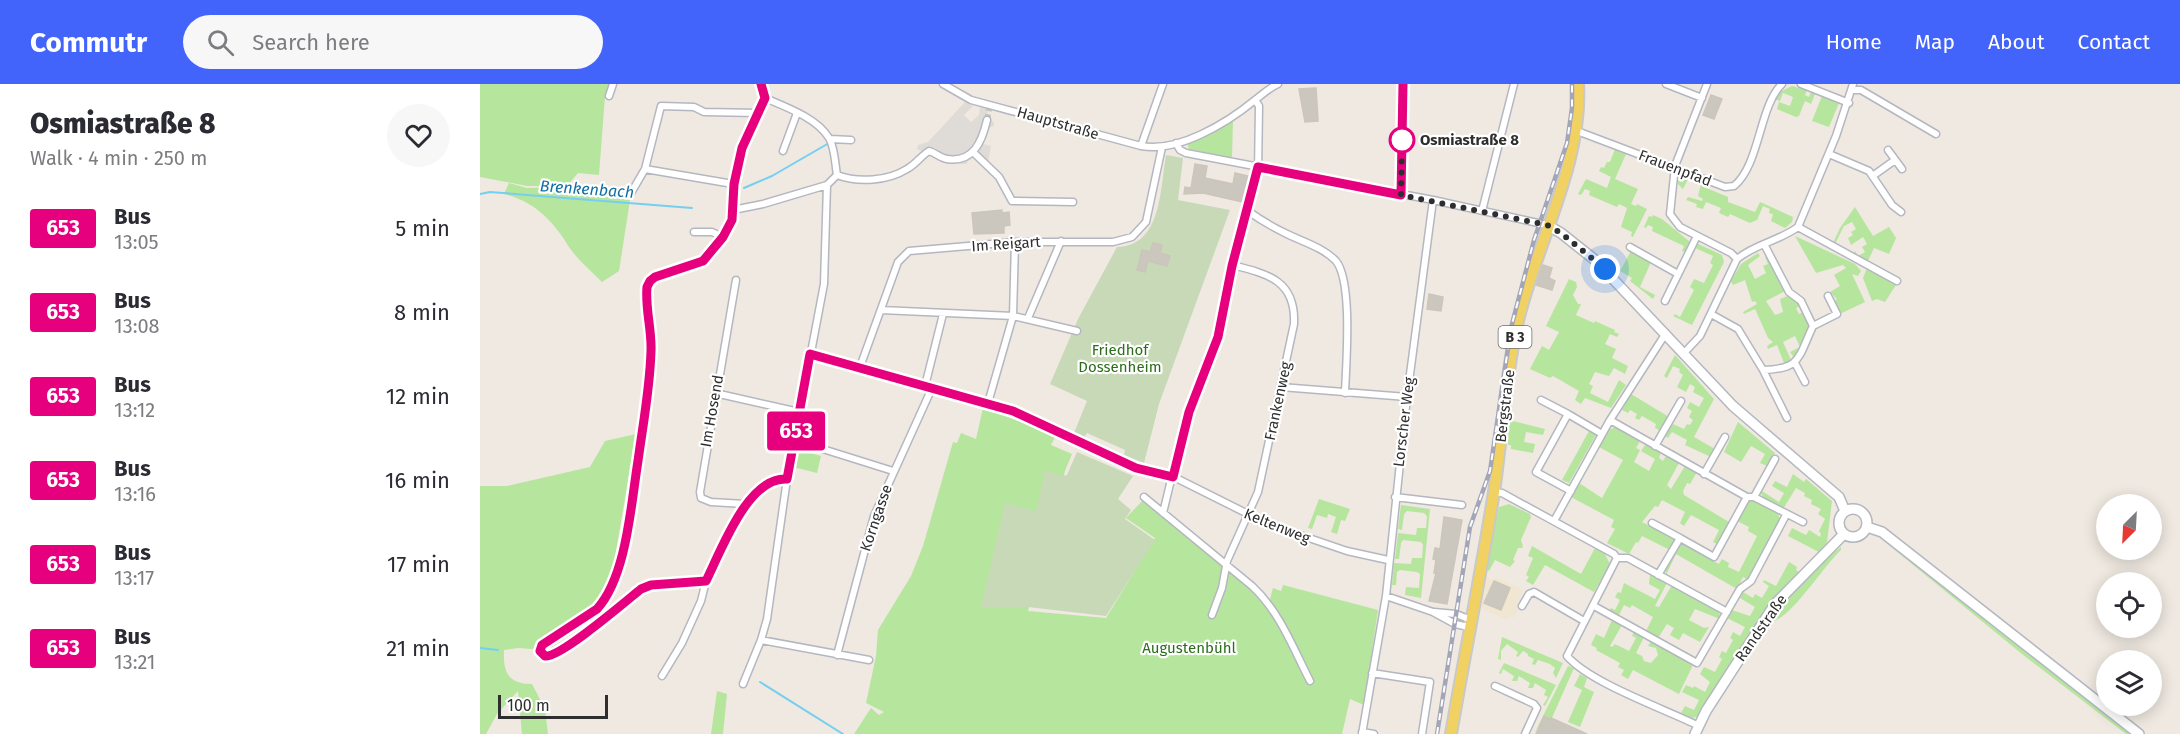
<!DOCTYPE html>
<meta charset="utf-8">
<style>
body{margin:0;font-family:"Fira Sans",sans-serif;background:#f7f7f7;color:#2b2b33;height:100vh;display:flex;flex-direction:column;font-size:22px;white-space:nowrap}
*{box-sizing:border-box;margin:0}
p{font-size:20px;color:#7c7c81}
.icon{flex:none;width:33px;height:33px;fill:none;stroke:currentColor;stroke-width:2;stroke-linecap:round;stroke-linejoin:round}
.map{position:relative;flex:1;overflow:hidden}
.sheet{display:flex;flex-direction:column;background:#fff;width:480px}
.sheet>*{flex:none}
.badge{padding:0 12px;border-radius:4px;font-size:21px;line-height:39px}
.needle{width:39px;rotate:204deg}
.fabs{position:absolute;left:1616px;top:410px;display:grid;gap:12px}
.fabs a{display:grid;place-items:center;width:66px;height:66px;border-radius:50%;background:#fff;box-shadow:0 3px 15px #0003;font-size:30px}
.scale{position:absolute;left:18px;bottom:15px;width:110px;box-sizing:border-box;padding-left:6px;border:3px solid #2e2e2e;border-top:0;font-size:16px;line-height:21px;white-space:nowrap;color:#2e2e2e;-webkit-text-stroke:4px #fff;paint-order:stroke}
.you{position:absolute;width:30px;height:30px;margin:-15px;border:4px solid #fff;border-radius:50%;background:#1a73e8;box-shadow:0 0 0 9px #1a73e833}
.map>.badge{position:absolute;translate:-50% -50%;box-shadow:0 0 0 3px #fff}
.round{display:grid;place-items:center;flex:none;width:63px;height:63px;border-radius:32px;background:#f7f7f7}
.head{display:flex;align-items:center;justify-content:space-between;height:102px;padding:0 30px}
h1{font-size:28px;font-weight:800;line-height:45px}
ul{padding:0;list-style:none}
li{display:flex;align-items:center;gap:18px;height:84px;padding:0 30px}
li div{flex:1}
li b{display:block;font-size:22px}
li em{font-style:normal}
li .badge{min-width:66px;font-weight:700;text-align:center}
header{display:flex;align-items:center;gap:36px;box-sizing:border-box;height:84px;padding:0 30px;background:#4264fb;color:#fff}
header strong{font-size:28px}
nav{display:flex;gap:33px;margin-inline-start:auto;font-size:21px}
.search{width:420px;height:54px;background:#f7f7f7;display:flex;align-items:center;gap:15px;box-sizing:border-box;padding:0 21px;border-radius:33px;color:#7c7c81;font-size:22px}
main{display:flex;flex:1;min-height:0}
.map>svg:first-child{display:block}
</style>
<header>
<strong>Commutr</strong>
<div class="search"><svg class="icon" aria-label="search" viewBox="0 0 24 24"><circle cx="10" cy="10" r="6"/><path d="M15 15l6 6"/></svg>Search here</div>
<nav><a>Home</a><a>Map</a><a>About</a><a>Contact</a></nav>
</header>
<main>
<section class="sheet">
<div class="head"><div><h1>Osmiastraße 8</h1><p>Walk · 4 min · 250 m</p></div><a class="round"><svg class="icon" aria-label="heart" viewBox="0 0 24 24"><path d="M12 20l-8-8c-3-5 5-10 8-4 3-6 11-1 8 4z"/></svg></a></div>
<ul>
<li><span class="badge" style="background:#e6007e;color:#fff">653</span><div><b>Bus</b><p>13:05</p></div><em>5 min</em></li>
<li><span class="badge" style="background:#e6007e;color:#fff">653</span><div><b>Bus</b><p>13:08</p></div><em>8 min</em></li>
<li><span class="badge" style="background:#e6007e;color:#fff">653</span><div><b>Bus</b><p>13:12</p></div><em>12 min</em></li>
<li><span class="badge" style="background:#e6007e;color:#fff">653</span><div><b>Bus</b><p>13:16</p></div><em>16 min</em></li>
<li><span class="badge" style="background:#e6007e;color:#fff">653</span><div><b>Bus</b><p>13:17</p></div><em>17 min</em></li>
<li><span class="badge" style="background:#e6007e;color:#fff">653</span><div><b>Bus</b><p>13:21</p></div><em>21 min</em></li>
</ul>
</section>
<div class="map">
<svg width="1700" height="650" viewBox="0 0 1700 650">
<rect width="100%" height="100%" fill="#efe9e1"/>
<!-- education -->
<path fill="#f0e6d1" d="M1005,492L1014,497L1016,493L1043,506L1038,517L1039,523L1034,534L1030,532L1027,536L1000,524Z"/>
<!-- green -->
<path fill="#b6e59e" d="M0,0H129L125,12L119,91L98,89L87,102H47L0,93Z
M1312,2L1327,6L1325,11L1329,13L1331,8L1335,10L1331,20L1325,17L1319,32L1316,33L1297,25L1299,18L1310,22L1313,13L1303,9L1300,17L1296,16L1300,8Z
M1342,12L1359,19L1349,43L1332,37Z
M753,36L752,74L709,65L707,59L732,49Z
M1135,65L1146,70L1135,95L1158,105L1151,120L1156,122L1157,120L1167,125L1153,153L1151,152L1152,148L1141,143L1147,124L1139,120L1137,123L1109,111L1110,107L1105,105L1101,111L1098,110L1106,95L1127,104L1131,93L1119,87L1121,83L1124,84L1127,78H1130Z
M1200,90L1225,98L1224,103L1248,113V118L1275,128L1280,118L1313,133L1312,138L1305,144L1291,137L1293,130L1289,129L1290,125L1283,122L1277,136L1270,139L1250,130L1248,133L1239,129L1241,124L1226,118L1223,125L1216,123L1217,120L1206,116L1208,113L1222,117L1223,115L1218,112L1221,100L1208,95L1203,105L1197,99Z
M29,99L47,104L88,103L117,112L150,116L139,187L122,198C111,187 97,175 89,163C73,137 55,118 24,110Z
M1375,123L1393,152L1409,143L1416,154L1409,170L1394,164L1387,179L1372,171L1375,167L1378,172L1385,168L1382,163L1387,160L1383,153L1371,161L1368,154L1373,151L1371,148L1376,145L1372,138L1364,142L1355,160L1353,159L1360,144Z
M1173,131L1182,135L1210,158L1205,168L1202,167L1204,162L1172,147L1173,143L1168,141L1166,144L1164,143L1169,132L1172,133Z
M1315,152L1375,180L1381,187L1378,192L1372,190L1385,218L1362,229L1357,227L1353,219L1357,215L1350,208L1360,202L1354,191L1366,184L1363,181L1336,189Z
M1216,159L1242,171L1244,178L1212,241L1193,232L1195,230L1200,233L1214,206L1210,203L1214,195L1224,199L1233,181L1230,179L1233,172L1213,163Z
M1151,167L1171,178L1160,203L1175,211L1173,215L1150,197L1152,194L1140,187Z
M1278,169L1280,172L1268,181L1275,195L1286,189L1283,182L1288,180L1285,173L1288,172L1305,207L1286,217L1295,231L1303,228L1300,215L1310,211L1317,215L1320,222L1316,224L1319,230L1324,228L1331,241L1315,275L1310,268L1320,263L1315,252L1303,258L1311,276L1304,279L1297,261L1288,265L1287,262L1293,258L1288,254L1275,225L1264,230L1263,228L1277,220L1275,217L1272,218L1265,196L1253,201L1251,197L1261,180Z
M1387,184L1416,201L1405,218L1397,215L1392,217L1383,194Z
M1089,195L1096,198L1097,203L1093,211L1098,220H1101L1096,231L1114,239L1115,237L1135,246L1134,248L1139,250L1137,253L1130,250L1125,260L1136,265L1132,274L1148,282L1145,290L1134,284L1129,292L1115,288L1109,300L1113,302L1110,309L1128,318L1139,296L1146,301L1131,324L1105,314L1101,320L1095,316L1099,307L1073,292L1070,294L1050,285L1062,262L1069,266L1079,248L1066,242Z
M1195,271L1234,315L1214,353L1235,365L1231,373L1205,361L1207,356L1192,348L1188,354L1185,352L1193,340L1204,345L1207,340L1210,341L1213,336L1209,333L1212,327L1207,324L1210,318L1219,323L1224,314L1213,308L1215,303L1210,300L1206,308L1197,303L1203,291L1199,288L1200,285L1193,282L1187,294L1184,292Z
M1151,310L1189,333L1181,347L1175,344L1176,340L1162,332L1159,336L1155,334L1157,330L1150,326L1148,329L1142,326Z
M503,324L576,351L571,361L592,370L585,387L548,527L626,534L675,454L646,434L663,416L780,512L793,529L829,599L834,600L814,558L790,515L793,504L801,507L803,501L898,526L884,621L870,615L862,650H374L391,624L399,631L404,628L386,619L396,572L398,546L431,492L443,462L473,358L477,359L481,349L496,355Z
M1033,337L1065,345L1063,351L1046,348L1044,358L1055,360L1053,369L1031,365V361H1028L1029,339Z
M1258,338L1295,369L1287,382L1280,379L1285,370L1271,362L1261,378L1244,368Z
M1136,343L1160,357L1156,364L1160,366L1154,378L1169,387L1175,375L1161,367L1166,360L1181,368L1179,374L1183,377L1186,372L1199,379L1187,401L1191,405L1205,382L1217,388L1210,400L1207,399L1203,407L1204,411L1249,438L1237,460L1233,458L1239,446L1211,431L1204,442L1200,439L1205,428L1182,416L1178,423L1175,422L1162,438L1195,455L1190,466L1162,452L1158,459L1156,458L1149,470L1127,459L1135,445L1131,443L1134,436L1091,413L1099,399L1122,414L1143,376L1119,363L1128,346Z
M1109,347L1116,351L1089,399L1082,396Z
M156,350L127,519L118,530L66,568L65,566L38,564L24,566C23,587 27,600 52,600L65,625L68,650H42L38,607L17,630L6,650H0V402H27L110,383L125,357Z
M320,366L341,372L337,389L313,383L316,369Z
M1313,390L1324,398L1326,395L1352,417L1347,458L1339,468L1308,452L1312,444L1326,451L1329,446L1340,453L1341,450L1339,447L1345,435L1338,430L1341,425L1331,420L1332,416L1324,412L1325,409L1316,404L1303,425L1284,415L1281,409L1282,407L1299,418L1304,409L1292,402L1295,397L1307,403Z
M839,415L870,425L865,437L861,436L857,450L851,448L856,433L848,430L847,434L837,431L832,445L828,444Z
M1268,417H1275L1298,430L1301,437L1269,496L1263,493L1257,505L1196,470L1186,491L1185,484L1197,463L1204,460L1239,480L1242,475L1249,479L1248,483L1259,488L1277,452L1268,447L1269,443L1257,437Z
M1029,420L1050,430L1051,433L1041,456L1043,462L1042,464H1038L1033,476L1035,477L1030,483L1015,476L1009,487L1006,485L1012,449L1019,423Z
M921,421L950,425L941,514L925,511L926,503L939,504L940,490L937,488L920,486L917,488L916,501H912L914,479L931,480L932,474H942L943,461L941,458L923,456L921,459L919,475H915L918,449L936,451L937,444H946L947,432L944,429L927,427L924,430L922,446L918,445Z
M1399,453L1653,650H1646L1542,570Z
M1052,462L1101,490L1115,464L1125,470L1130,480L1114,508L1065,481L1053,501L1046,497L1049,493L1046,491L1053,474L1048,472Z
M1361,463V466C1345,480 1310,536 1292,537C1294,520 1346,475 1361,463Z
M1309,478L1317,483L1316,486L1319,488C1276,529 1250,582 1220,632L1212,634L1201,629L1205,622L1214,626L1219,616L1202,608L1206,601L1213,604L1214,602L1225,608L1230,598L1220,590L1224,583L1235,588L1242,575L1239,573L1242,567L1246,569L1253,556L1250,554L1253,548L1260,552L1265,543L1247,534L1252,526L1270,532L1275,523L1260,514L1263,508L1273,514L1275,510L1282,514L1289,502L1283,498L1284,496L1296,502Z
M1170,490L1187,499L1175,522L1179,523L1192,501L1239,526L1240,535L1215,525L1209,536L1224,544L1229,543L1220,558L1203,549L1199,556L1190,551L1194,544L1187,540L1178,554L1166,547L1173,533L1152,521L1150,524L1144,521L1139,531L1129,527L1131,524L1135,526L1140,516L1135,513L1138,508L1141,509L1144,499L1175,515L1180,506L1169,500Z
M1132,536L1142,541L1130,562L1132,563L1135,560L1149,567L1156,554L1152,552L1154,548L1164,553L1156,569L1162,572L1164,577L1171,579L1178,571L1176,564L1168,562L1171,557L1212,580V583L1199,610L1153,586L1148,595L1141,591L1144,586L1138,583L1140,579L1116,566L1117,564L1111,561L1116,550L1124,554Z
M1022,553L1083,579L1076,594L1073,589L1075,584L1070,580L1058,576L1055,581L1052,580L1054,575L1048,572V570L1043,567L1038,573L1036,572L1038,568L1027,560L1021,567V576L1018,575Z
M1024,579L1076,601L1065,622L1063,621L1068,613L1064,611L1066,606L1055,599L1053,604H1048L1050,599L1039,592L1037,597H1032L1034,592L1023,585L1021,590L1019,589Z
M1088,582L1094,584L1071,636L1064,633L1054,650Z
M1100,590L1107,594L1104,603L1114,608L1100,643L1088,638L1102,606L1094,602Z
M237,607L247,610L243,650H231Z"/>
<!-- cemetery -->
<path fill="#c8d9b8" d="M686,71L703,74L698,116L750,126L679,320L664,379L644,371L645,366L607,349L604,354L594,349L607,317L570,300L598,235L637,163C682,162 680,105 686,71Z
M597,368L653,392L638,415L651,426L645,435L675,456L626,532L548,523H501L525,419L556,427L565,386L581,392L587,391Z"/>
<!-- plaza -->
<path fill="#dfdcd8" d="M485,18L493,22L484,31L491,38L499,31L500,23L508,25L506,36L514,38V42L506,45L503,60L511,62L508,78L503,80L495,72L487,78V80H469L437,65L438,61L448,58Z"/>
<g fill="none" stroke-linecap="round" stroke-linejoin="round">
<!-- stream -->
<path stroke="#75cff0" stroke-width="2" d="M264,104L292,92L349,59
M0,110L10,108L212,124
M0,564L18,566
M280,598L363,650"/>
</g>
<!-- building -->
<path fill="#cbc7bf" stroke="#cbc5ba" stroke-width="1.5" d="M836,4L838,37L825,38L819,5Z
M1231,11L1242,15L1234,35L1223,31Z
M715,80L727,82L725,94L753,100L755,89L768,92L763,118L723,109L704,110L705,103L711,104Z
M522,126V129L529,128L530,141L524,142V149L494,150L492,129Z
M673,159L682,161L680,169L690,172L687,182L668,177L665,188L657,186L662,166L670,168Z
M1063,181L1072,184L1069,194L1075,197L1072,206L1056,201Z
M949,210L963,213L961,227L947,225Z
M964,433L982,436L967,520L949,517L956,489H954L956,476L953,475L955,464L960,465Z
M1014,497L1030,504L1021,526L1004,519Z
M1064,632L1071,636V634L1107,650H1056Z"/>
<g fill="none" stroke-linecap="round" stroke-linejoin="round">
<!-- street-tunnel -->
<path stroke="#c8c4bd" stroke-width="6" stroke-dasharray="6 3" stroke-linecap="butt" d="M507,36L509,25"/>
<defs>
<path id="street" d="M281,0L285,14C306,23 337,34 349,54C355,64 355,80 357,91
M463,0L491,16L661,62C698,69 747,39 775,16C783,10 789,4 798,0
M1186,0L1222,14
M1227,0L1195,82L1190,130L1200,143L1251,169L1257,175
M1321,0L1369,19
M1372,6H1381L1456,50
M129,12L133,0
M1097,47L1245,103L1254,102C1280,81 1279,22 1302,0
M350,55L371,56
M696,59L700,66L706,69L953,116L1067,141
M661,62L683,0
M1408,66L1422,85
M303,67L317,29
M493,68L519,93L532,117L593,118
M1349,70L1389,87L1412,121L1421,128
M165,85L253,100
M357,91C378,99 408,97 427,85C436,80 441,72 449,67C456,69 460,74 467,75C493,79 502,58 507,36
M1394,91L1415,76
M151,109L165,85L181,22L214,23L224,28L278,29
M921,111L923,0
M253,126L283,120L347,101
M768,127C779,135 791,142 803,148C820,157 843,163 856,177C873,198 866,281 865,309
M1002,127L1034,0
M1318,143L1417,197
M214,148H232L243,153
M1150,163L1198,190
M256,196L220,408L221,414L231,418L265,420
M1185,217L1217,152
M401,226L533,232L597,247
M1231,230L1258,245L1283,286C1321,285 1318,274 1333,242L1321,217L1309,208L1284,160
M548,234L581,157
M1333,242L1357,230L1348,212
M1204,269L1220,252L1257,175C1275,160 1299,157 1318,143L1356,52L1373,0
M330,270L533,327L656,384L698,395L788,440L867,467L908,476
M1315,279L1325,298
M380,283L418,178L429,167L535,158H633L652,153L666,138L682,63
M1283,286L1307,334
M445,302L463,230
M801,303L927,313
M235,309L319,328
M1061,316L1088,330
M508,319L533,232L535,158
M1130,336L1267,413H1274L1323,438
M314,356L413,387
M1175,362L1201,317
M1224,390L1245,353
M1091,407L1056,388L1088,330L1122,350
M1014,408L1022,409L1134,470L1137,474L1087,572C1110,599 1185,625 1219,642
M664,413L772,502C800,528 813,564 830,597
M915,413L982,421
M1274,413L1295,375
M683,429L703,346L738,253L752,181L778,88L779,22L775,16
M1074,437L1130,336L1186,249
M1172,439L1200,454
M1137,474H1148L1247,528
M1178,491L1200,454L1234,473L1267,413
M226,497L171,501L161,505L73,572L61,569C61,554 99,540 112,530C120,524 125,517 130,508L150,435L167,312L172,266L167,207C170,183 204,189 221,179C229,174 236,162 242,154C257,134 249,119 254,97C261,67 272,41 285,14
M906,512L953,528L975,540L989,543
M1042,522L1049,510L1054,508L1104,537
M1114,522L1217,579L1260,505L1271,497L1306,431
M954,528L976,530L991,536
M732,531L742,504L747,477L778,408L814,240C816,197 789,190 752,181
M281,556L389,576
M357,571L394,432L452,304
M892,589L950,598L942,650
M182,592L202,559L221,517L226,497L265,420L281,403L299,395H307
M263,600L281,556L287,535L307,395L344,200L347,101L357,91
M1015,602L1054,620L1057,624L1045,650
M882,648L894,650
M882,650L906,512L927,313L953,116"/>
<path id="secondary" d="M1067,141L1081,149L1115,176L1253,322L1359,413L1365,427
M1359 439a14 14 0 1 1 28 0a14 14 0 1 1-28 0Z
M1387,443L1402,448L1659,650
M1215,650L1226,627L1295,520L1364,450"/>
<path id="primary" d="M971,650C985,569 1001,489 1014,408C1022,352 1025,296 1037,241C1055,162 1103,80 1098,0"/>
</defs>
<!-- street casing -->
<use href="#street" stroke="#b4b7c1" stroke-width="9"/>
<!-- secondary casing -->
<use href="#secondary" stroke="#b4b7c1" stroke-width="12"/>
<!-- primary casing -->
<use href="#primary" stroke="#c9c9c9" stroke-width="14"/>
<!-- street -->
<use href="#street" stroke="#fff" stroke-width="6"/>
<!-- secondary -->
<use href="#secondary" stroke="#fff" stroke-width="9"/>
<!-- primary -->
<use href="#primary" stroke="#f2d163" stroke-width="10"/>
<defs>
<path id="rail" d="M957,650L990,443L1010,387L1031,244L1054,156L1087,59L1092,24V0"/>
</defs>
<!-- rail casing -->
<use href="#rail" stroke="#a3a6b8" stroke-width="4.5"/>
<!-- rail -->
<use href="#rail" stroke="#fff" stroke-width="2" stroke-dasharray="7" stroke-linecap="butt"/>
</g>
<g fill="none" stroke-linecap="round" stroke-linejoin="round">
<defs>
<path id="line" d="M281,0L285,14L262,64L254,100L252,136L243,153L223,177L175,193L170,197L167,203C165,225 172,246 171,267C170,304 163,340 158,377C151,419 147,492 117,525L62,561L60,567L65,572C80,574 146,517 161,505L171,501L226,497C241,467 268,392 307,395L330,270L533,327L656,384L693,393L709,328L738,253L752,182L778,83L921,111L923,0"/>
</defs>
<!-- line casing -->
<use href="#line" stroke="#fff" stroke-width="14"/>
<!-- line -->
<use href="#line" stroke="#e6007e" stroke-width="9"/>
<!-- walk -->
<path stroke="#2e2e2e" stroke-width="6" stroke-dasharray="0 10.8" d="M922,56L921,111L1067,141L1081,149L1125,185"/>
</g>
<!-- markers -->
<circle fill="#fff" stroke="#e6007e" stroke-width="3" cx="922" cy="56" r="12"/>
<g text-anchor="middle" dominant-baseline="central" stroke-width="4.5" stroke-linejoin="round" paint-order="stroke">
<!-- shield labels -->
<rect fill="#fff" stroke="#6d6d6d" stroke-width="1.5" x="1018.5" y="242" width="33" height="22" rx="4.5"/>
<g font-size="14" font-weight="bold" fill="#2e2e2e">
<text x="1035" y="253">B 3</text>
</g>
<!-- street labels -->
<g font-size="15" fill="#2e2e2e" stroke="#fff">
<text transform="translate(578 39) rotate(16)">Hauptstraße</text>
<text transform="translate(1195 84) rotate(21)">Frauenpfad</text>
<text transform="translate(526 160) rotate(-4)">Im Reigart</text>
<text transform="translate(798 317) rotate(-78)">Frankenweg</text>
<text transform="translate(1025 322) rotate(-83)">Bergstraße</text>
<text transform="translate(232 327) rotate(-80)">Im Hosend</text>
<text transform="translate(924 338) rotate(-83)">Lorscher Weg</text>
<text transform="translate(396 434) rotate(-71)">Korngasse</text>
<text transform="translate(797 442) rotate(22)">Keltenweg</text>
<text transform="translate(1281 544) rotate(-55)">Randstraße</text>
</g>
<!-- stop labels -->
<g font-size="15" font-weight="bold" fill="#2e2e2e" stroke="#fff" text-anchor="start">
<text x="940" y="56">Osmiastraße 8</text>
</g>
<!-- park labels -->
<g font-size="15" fill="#2c6e1b" stroke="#fff">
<text x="640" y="266">Friedhof<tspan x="640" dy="17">Dossenheim</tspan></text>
<text x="709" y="564">Augustenbühl</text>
</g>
<!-- water labels -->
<g font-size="16" font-style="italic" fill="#0d6fa3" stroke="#fff">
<text transform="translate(107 105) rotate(4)">Brenkenbach</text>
</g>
</g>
</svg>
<div class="fabs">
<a><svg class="needle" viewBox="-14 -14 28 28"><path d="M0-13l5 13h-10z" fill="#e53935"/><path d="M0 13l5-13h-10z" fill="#7c7c81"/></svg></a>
<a><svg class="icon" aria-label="locate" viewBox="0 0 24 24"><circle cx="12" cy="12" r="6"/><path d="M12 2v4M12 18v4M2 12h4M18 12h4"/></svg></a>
<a><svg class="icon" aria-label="layers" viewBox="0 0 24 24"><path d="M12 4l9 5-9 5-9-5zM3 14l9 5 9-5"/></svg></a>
</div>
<div class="scale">100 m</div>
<div class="you" style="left:1125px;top:185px"></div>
<b class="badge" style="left:316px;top:347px;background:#e6007e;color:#fff">653</b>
</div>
</main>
